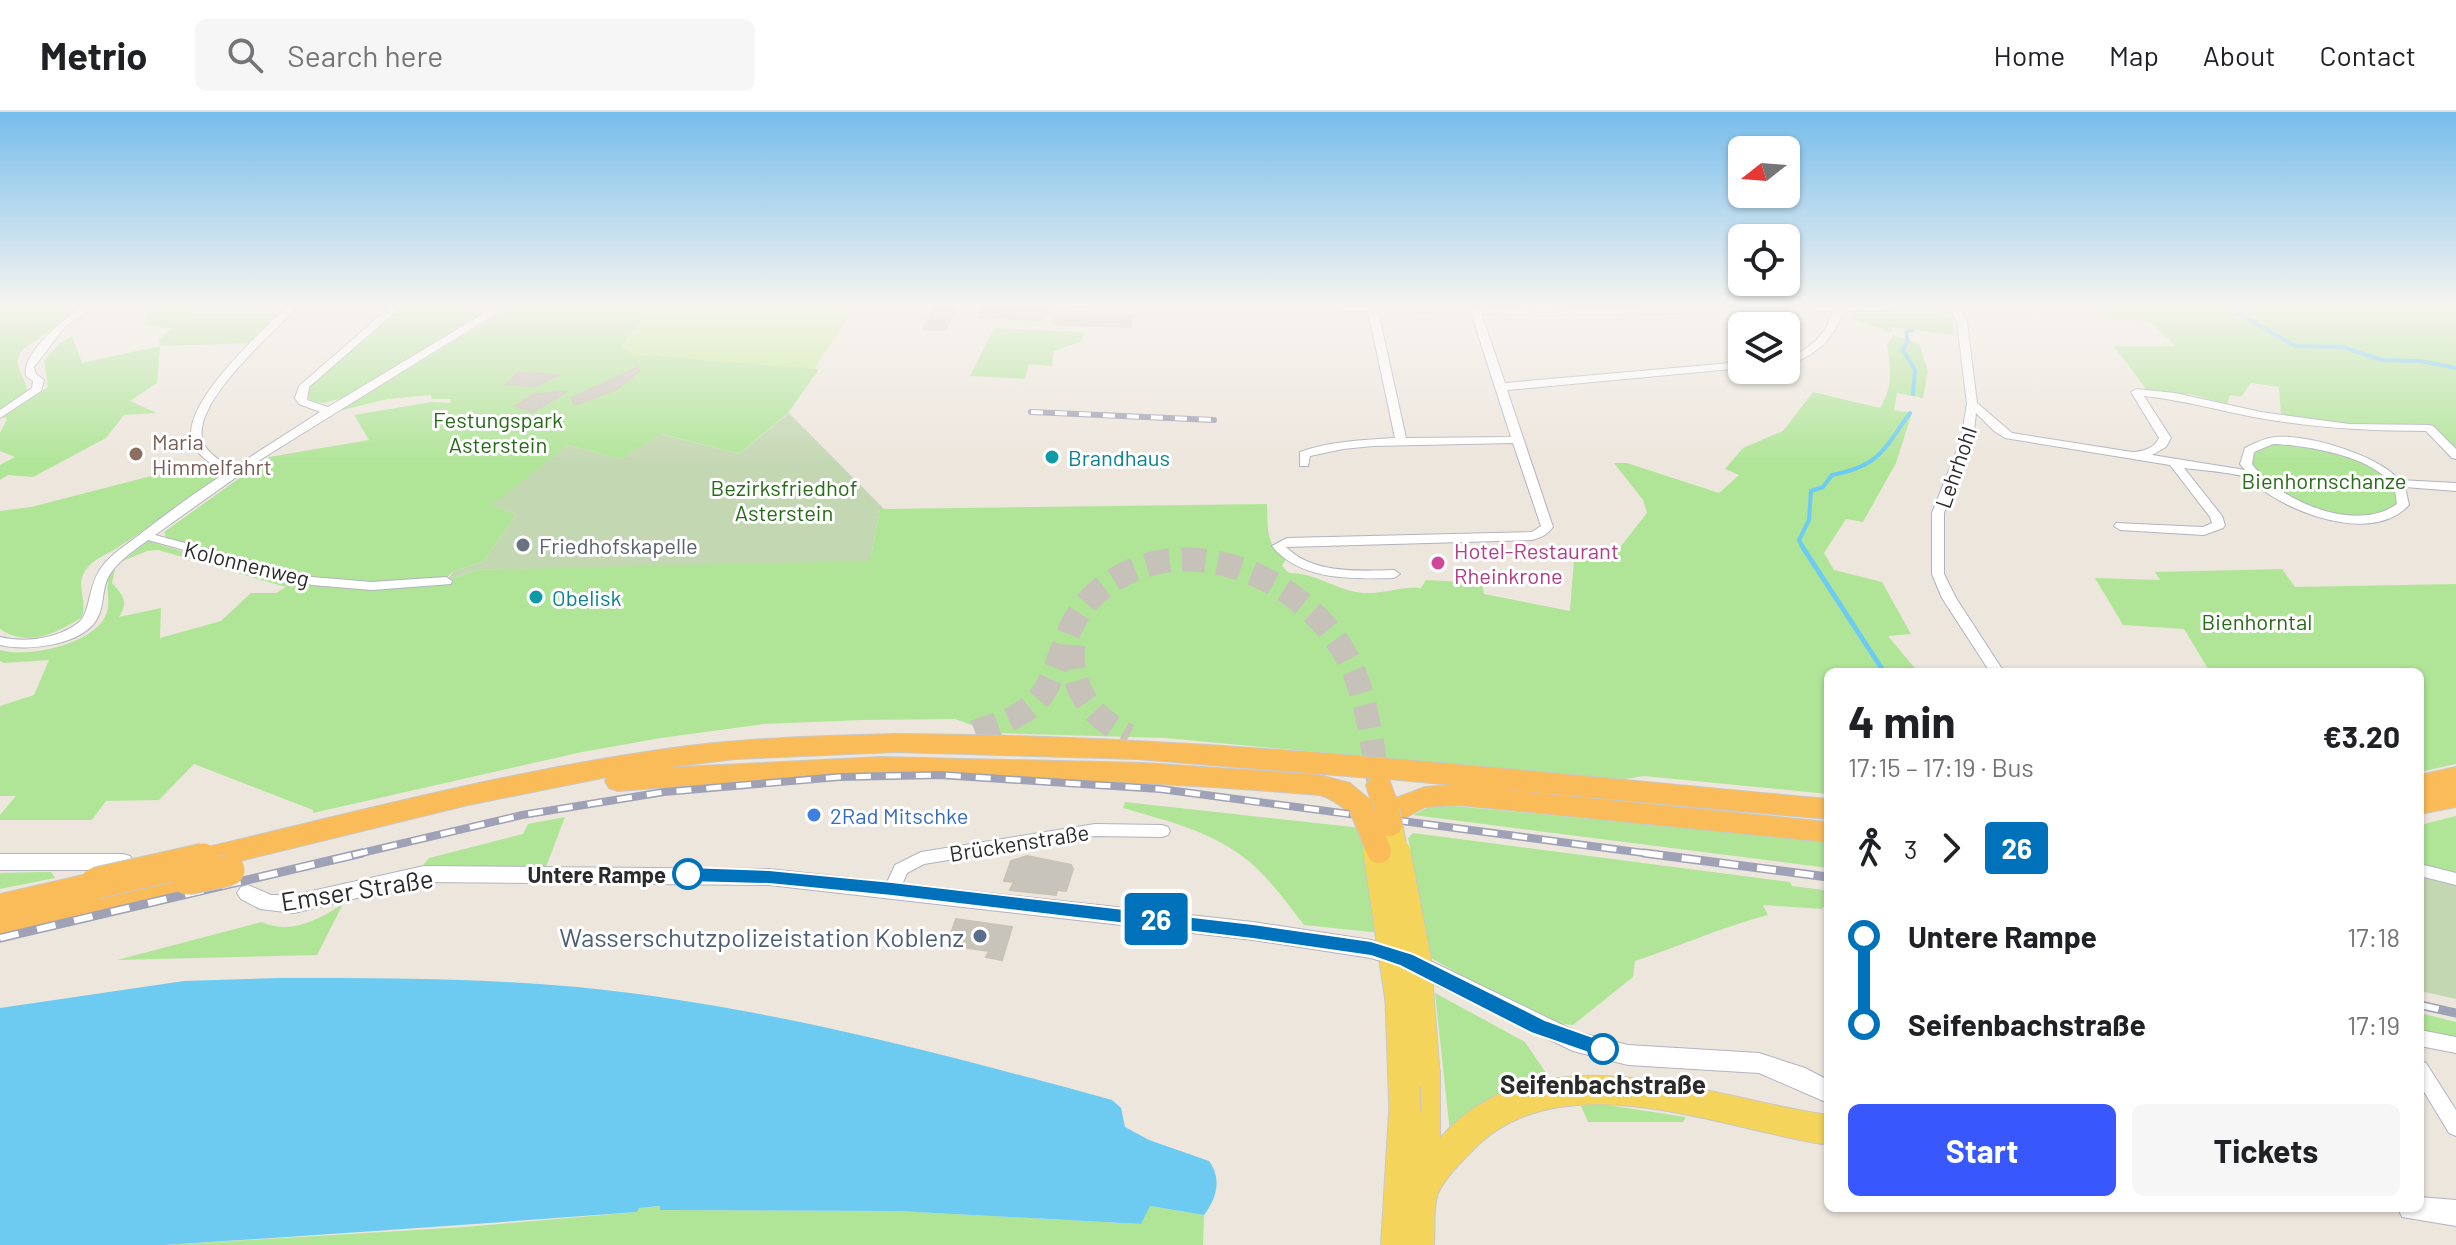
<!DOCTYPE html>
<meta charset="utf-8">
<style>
body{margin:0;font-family:Barlow,sans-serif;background:#f6f6f6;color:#202124;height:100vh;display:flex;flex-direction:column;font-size:30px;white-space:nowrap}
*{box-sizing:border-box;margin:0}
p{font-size:26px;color:#757577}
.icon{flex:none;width:44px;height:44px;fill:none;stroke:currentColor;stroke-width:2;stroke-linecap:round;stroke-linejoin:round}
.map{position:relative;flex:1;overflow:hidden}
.details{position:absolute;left:1824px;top:556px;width:600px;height:544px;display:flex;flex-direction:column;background:#fff;border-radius:12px;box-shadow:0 2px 6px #0004}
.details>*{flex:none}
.badge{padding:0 16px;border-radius:6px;font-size:28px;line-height:52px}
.needle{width:52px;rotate:253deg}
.fabs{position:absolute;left:1728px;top:24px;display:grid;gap:16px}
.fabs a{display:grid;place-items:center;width:72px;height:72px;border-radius:12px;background:#fff;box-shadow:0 2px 6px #0004;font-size:40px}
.map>.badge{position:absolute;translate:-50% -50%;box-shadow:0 0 0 4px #fff}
.legs{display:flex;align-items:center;gap:12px;height:88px;padding:0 24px;font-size:26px}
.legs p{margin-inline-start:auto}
.overview{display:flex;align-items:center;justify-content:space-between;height:136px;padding:0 24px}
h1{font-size:44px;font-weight:700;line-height:60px}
.action{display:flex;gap:16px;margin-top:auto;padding:16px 24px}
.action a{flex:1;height:92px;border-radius:12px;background:#3858fe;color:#fff;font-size:32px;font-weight:700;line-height:92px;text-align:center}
.action a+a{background:#f6f6f6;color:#202124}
ul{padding:0 24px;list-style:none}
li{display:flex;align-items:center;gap:28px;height:88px;font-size:30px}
li i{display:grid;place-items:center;width:12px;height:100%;margin:0 10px;background:currentColor}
li i::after{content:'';width:20px;height:20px;margin:-10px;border:6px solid;border-radius:50%;background:#fff}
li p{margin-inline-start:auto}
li:first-child i{background:linear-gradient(#0000 50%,currentColor 0)}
li:last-child i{background:linear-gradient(currentColor 50%,#0000 0)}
header{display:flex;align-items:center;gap:48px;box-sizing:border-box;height:112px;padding:0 40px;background:#fff;border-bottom:2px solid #e0e0e0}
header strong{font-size:38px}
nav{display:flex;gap:44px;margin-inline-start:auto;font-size:28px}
.search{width:560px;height:72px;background:#f6f6f6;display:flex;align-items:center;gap:20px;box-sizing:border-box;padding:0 28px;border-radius:12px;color:#757577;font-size:30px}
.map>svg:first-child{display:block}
</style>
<header>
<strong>Metrio</strong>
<div class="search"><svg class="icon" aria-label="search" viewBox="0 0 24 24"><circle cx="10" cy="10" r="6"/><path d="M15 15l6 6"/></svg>Search here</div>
<nav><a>Home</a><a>Map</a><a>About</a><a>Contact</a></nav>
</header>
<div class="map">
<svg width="2456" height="1133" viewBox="0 0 2456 1133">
<rect width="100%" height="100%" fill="#ede6dd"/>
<!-- green -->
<path fill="#b0e598" d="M0,194H85L23,237C11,252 24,263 28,279L0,300Z
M121,194H202L189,200H196L193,202L277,201L252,231L160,234L157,271L130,289L157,301L124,303L106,326L33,365L8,363L0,368V353L15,345L0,339V321L7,307L1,305L48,275L44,248L59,232L72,224L82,251L160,234L159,227L171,216L146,213L145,199L118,203Z
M402,194H495L342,286L324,291L310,289L307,280L312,271Z
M512,194H653L622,234L633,242L819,257L788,301L739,342L662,322L621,347L568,333L493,393L516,403L483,450L454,459L444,468L446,469L476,458L871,444L880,397L1267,392C1268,415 1265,433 1286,447L1282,454L1289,461C1318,461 1336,479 1364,481C1384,482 1401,474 1421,476L1426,468L1482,471L1484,482L1570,499L1574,447L1610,448L1647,401L1643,388L1614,351H1627L1719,381L1739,363L1725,357L1743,336L1783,319L1813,280L1880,296C1893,275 1891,257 1887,233L1893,223L1919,232L1928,259L1923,286L1897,281L1894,298L1912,301L1896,351L1863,410L1846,407L1824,441L1834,458L1882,470L1911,522L1888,524L1918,560H1828V682L1644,664L1618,668L1165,626L994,621L955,607L862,608L764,612L661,626L582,640L313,701V698L194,652L159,688L106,689L92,708H0V703L16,684H0V594L34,583L49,548L4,551L0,549V538C28,546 90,533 105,505C114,489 100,471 115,457L112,471C123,483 129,490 119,505L161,496L160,526L221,509L251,481H276L286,475L158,438L147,439L123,449L148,429C218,449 290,477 363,474L312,469L167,427L164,420L269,345L369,328L354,303L432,290L450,291L451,287H432L431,283L387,287L339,299Z
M2097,194H2456V339L2432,315L2348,312L2281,303L2279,275L2251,271L2241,285L2230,283L2227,292L2190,282L2149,281L2114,234H2176L2149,209L2107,207Z
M1938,201L1952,207L1953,223L1893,215L1891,221L1848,205L1855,202Z
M994,216L1083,220L1085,222L1080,230L1054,239L1052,254L1029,252L1025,267L970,264Z
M2284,332C2314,335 2404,349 2396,393C2356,421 2273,390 2251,351C2255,334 2270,333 2284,332Z
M202,351L218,361L216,367C184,389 153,413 120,434C109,442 93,446 85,459C75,474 89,491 81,506C56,521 28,536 0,517V399L31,395Z
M2282,457L2295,475L2456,472V652L2420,660V560H2210L2184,517L2123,513L2095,466L2160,468L2155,460Z
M1125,690L1362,716L1381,821L1304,813C1285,789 1267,762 1242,744C1207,718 1164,708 1123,696Z
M1454,694L1828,729V756L1413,703L1429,695Z
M2456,704V764L2420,755V713Z
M565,705L546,755L423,753L429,746L523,722L528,712Z
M1413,721L1790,770L1792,774L1824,778L1827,791L1822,797L1763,793L1768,803C1722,815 1680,834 1635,849L1633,865L1573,913L1544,910L1431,846L1408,726Z
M40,760H51L55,766L0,777V761Z
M343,792L317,843L117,848L262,810C291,823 318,808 343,792Z
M1435,881L1525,930L1548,964C1507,970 1479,994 1450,1021Z
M2420,901L2456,910V927L2420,919Z
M1594,991L1686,1005L1683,1010H1588L1581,994Z
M660,1094L661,1098L898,1099L1140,1112L1150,1094L1204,1103L1203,1133H165L465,1115L637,1100L639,1096Z"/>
<!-- cemetery -->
<path fill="#c4d7b3" d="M789,301L884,397H880L871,444L867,449L476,458L446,469L454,459L483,450L516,403L492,393L568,333L621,347L661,322L739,342Z
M2420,761L2456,770V887L2420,879Z"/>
<!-- pitch -->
<path fill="#c4ec93" d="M653,194H856L814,257L633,242L622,235Z"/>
<!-- water -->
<path fill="#6dcbf2" d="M1126,342C1142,343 1161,341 1167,357L1107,353V348Z
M280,866C379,866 479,866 577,875C760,893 936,940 1112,988L1121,996L1125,1015L1149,1028L1209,1049C1222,1067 1217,1086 1204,1103L1150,1094L1141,1112L898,1099L660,1098V1094L639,1096L637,1100C480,1112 322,1123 164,1133C110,1133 54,1133 0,1133V896L184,869Z"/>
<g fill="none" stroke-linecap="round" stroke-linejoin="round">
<!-- stream-far1 -->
<path stroke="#6dcbf2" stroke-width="4" d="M2234,194L2236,200L2295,234L2343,235L2381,248L2420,249L2456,256
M1912,218L1906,220L1908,229L1903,238L1915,258L1913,282
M1803,436L1799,428L1809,408L1811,379L1823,375L1832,363C1880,354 1883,338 1910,301"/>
<!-- stream -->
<path stroke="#6dcbf2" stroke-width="5" d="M1802,434L1884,560"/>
</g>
<!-- building -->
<path fill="#c9c4bb" stroke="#c9c2b6" stroke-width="2" d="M935,194H957L945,218L923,217Z
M983,194H1024L1047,195L1042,208L978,205Z
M1057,199L1134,202L1130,215L1052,212Z
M638,255L640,258L618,277L575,293L572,286Z
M518,260L558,263L536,274L506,273Z
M566,280L533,300L515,294L535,282Z
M1027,744L1071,753L1073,757L1066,779L1057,778L1056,783L1010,778L1014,770L1004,769L1011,749Z
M956,807L1012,815L1002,848L986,845L989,839L947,833Z"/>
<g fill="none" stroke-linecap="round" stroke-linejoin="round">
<!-- trunk-tunnel -->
<path stroke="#c6c1b9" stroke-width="24" stroke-dasharray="24 12" stroke-linecap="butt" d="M1073,533C1070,578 1090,604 1129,624
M975,620C994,613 1014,608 1030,595C1062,571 1057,519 1092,485C1169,411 1293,456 1343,538C1367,578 1371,628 1379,673"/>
<defs>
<path id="minor" d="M83,194H94L64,216L34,255L36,262L44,268L41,279L0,306V298L32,276L33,269L26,264C21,241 65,206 83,194Z
M288,194H298C275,220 186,294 204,332C209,343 223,350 233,356L320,300L299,292L295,286L299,274L391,194H402L309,275L307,288L328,295L496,194H508L263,346L155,423L312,465L372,470L446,465L452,469L451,472L372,478L312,473L148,428C135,438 119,448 110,462C101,476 105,491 98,505C85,533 27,540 0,533V525C25,531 57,527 78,511C91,501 88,473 101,456C111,442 126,433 139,423C167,401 195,381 225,361C213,353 199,345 193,332C177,294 263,218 288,194Z
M1300,194L1540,197L1970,194L1968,196L1960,197L1967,210L1977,291L2012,321L2132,340C2142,340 2155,336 2159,326L2131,280L2136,277L2175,281L2261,300L2349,312L2429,313L2433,314L2456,337V347L2452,346L2426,319C2370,319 2315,316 2259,306C2221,299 2183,288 2144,284L2171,326L2166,335L2152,343L2245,358L2240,352L2245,336C2253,332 2261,328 2269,326C2300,319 2379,343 2399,368L2456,371V379L2405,375L2409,393C2375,429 2307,406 2270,383C2264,379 2258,371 2251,367C2241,361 2199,358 2184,356L2222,404L2225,413L2223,416L2204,423L2120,418L2114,414L2116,411L2203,415L2212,411L2210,405L2170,353L2005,326L1994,319L1976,301L1973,328L1944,401V462L1956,486L2004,560H1990L1942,486L1932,462V401L1961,328L1967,292L1957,210L1950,197L1843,199C1836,226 1813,246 1786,253V247C1808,239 1827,222 1833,199L1540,203L1481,201L1505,271L1742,250V256L1507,278L1553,415C1547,423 1542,425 1532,428L1286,435C1312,462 1359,459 1394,458L1400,462L1394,466C1353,467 1300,469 1272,434L1287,426L1532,420L1541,414L1513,331L1373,334L1343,337L1310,344L1308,354H1300V340C1330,329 1363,328 1395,326L1368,199L1305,197ZM1378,199L1471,201L1511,325L1406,326ZM2273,332C2305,333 2382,345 2395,379C2396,383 2396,388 2397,392C2356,422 2279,389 2252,352L2254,340Z
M1095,712L1162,713L1168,715L1170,719L1168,723L1162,725L1095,724L924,752L907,761L898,782L892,784L886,782L884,777L895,753L921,740Z
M2420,752L2456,761V773L2420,764Z
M2420,918L2456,925V941L2420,934Z
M2420,949L2426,951L2456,998V1024L2449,1021L2420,973Z"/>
<path id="tertiary" d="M0,742H123L130,744L133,750L130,756L123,758H0Z
M424,754L769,757L1253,810L1371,828L1414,841L1577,920L1628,933L1759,941L1805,956L1828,968V991L1759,961L1628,953L1573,939L1399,855L1371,846L1253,828L769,773L424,770L294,801L260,797L241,787L237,781L241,775L248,773L271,783H294Z
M2420,1085L2456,1088V1114L2402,1105L2398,1096H2420Z"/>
<path id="primary" d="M1424,945L1435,949L1440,959V1026C1541,913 1704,985 1828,1003V1033C1720,1017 1559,946 1471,1040C1460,1051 1442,1069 1437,1084C1433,1098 1435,1118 1434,1133H1381L1389,1001L1394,990L1408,987V959L1413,949Z"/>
<path id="trunk" d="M896,622C1207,623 1518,659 1828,687V707L1487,676L1828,710V730L1458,693L1425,695L1397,710L1378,705L1373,697L1370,702C1349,709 1340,687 1319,683C1085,663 853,659 618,679L609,676L605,669L607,665L468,693L203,758L193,755L189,747L193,739L203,736C357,700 509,659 666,637C742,626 819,624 896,622ZM896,640L1137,647L1371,666L1366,673L1371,689L1350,671L1319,663L1144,651L881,645L662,656L735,647ZM1389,667L1453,673L1425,675L1396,686Z
M2456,655V675L2436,679L2456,675V695L2420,702V663Z
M187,756L197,759L201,767L197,775L0,823V782L96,760L106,763L108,774Z"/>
</defs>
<!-- minor casing -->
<use href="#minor" stroke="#b1b3bf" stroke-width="2"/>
<!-- tertiary casing -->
<use href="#tertiary" stroke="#b1b3bf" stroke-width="2"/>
<!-- primary casing -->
<use href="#primary" stroke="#c8c8c8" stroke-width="2"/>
<!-- trunk casing -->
<use href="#trunk" stroke="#c8c8c8" stroke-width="2"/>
<!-- minor -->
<use href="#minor" fill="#fff" fill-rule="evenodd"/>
<!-- tertiary -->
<use href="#tertiary" fill="#fff" fill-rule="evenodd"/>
<!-- primary -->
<use href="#primary" fill="#f4d45b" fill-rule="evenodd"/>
<!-- trunk -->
<use href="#trunk" fill="#fabc58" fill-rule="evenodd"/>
<defs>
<path id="rail-far2" d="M1031,300L1214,308"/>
<path id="rail-far1" d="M353,743L522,703L664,680L839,665L940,663L1160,677L1659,743"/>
<path id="rail" d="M1644,741L1828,765
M0,826L362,741
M2420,893L2456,901"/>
</defs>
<!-- rail-far2 casing -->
<use href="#rail-far2" stroke="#9fa2b6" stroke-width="6"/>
<!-- rail-far1 casing -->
<use href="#rail-far1" stroke="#9fa2b6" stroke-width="8"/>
<!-- rail casing -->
<use href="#rail" stroke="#9fa2b6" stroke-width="9"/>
<!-- rail-far2 -->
<use href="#rail-far2" stroke="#fff" stroke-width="4" stroke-dasharray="12" stroke-linecap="butt"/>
<!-- rail-far1 -->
<use href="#rail-far1" stroke="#fff" stroke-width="5" stroke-dasharray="15" stroke-linecap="butt"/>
<!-- rail -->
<use href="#rail" stroke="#fff" stroke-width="6" stroke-dasharray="19" stroke-linecap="butt"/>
<defs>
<path id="primary-bridge-far1" d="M1390,712L1396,743
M1379,739L1380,743"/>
<path id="primary-bridge" d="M1379,741L1401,888L1405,1001
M1395,741L1415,845L1424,959"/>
<path id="trunk-bridge-far1" d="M1361,695L1379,739
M1387,698L1390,712"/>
<path id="trunk-bridge" d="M187,767L229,758
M96,771L203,747"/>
</defs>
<!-- primary-bridge-far1 casing -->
<use href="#primary-bridge-far1" stroke="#c8c8c8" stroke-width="26" stroke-linecap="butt"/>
<!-- primary-bridge casing -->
<use href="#primary-bridge" stroke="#c8c8c8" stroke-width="33" stroke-linecap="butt"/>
<!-- trunk-bridge-far1 casing -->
<use href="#trunk-bridge-far1" stroke="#c8c8c8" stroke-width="26" stroke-linecap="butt"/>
<!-- trunk-bridge casing -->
<use href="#trunk-bridge" stroke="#c8c8c8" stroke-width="33" stroke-linecap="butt"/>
<!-- primary-bridge-far1 -->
<use href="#primary-bridge-far1" stroke="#f4d45b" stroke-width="24"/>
<!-- primary-bridge -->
<use href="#primary-bridge" stroke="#f4d45b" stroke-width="31"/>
<!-- trunk-bridge-far1 -->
<use href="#trunk-bridge-far1" stroke="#fabc58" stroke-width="24"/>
<!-- trunk-bridge -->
<use href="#trunk-bridge" stroke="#fabc58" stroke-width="31"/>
</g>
<!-- sky -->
<linearGradient id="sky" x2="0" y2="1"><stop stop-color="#77bdec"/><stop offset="0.55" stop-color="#f7f4f0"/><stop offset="1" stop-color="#f7f4f0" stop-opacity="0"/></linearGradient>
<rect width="2456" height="352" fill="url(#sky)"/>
<!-- line-1 -->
<path fill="#0072bc" stroke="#fff" stroke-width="2" d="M688,755L769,758L892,770L1253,812L1371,829L1413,842L1545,908L1610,931L1613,937L1610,943L1603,946L1531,921L1400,854L1371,844L1253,827L892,784L769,772L688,770L679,762Z"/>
<!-- markers -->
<circle fill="#8d6e63" stroke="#fff" stroke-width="3" cx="136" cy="342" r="8"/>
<g fill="#0f9aa8" stroke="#fff" stroke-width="3">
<circle cx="1052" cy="345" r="8"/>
<circle cx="536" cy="485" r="8"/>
</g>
<circle fill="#6b7280" stroke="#fff" stroke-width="3" cx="523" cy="433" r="8"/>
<circle fill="#d1479c" stroke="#fff" stroke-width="3" cx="1438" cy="451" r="8"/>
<circle fill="#3f7fe0" stroke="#fff" stroke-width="3" cx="814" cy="703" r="8"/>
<g fill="#fff" stroke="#0072bc" stroke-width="4">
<circle cx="688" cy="762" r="14"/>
<circle cx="1603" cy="937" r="14"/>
</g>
<circle fill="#5c6f8a" stroke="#fff" stroke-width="3" cx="980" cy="824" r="8"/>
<g text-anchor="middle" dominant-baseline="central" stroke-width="6" stroke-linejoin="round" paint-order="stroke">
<!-- park labels -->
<g font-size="22" fill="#276a18" stroke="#fff">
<text x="498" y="307">Festungspark<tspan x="498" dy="25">Asterstein</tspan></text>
<text x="2324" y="368">Bienhornschanze</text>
<text x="784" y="375">Bezirksfriedhof<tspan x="784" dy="25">Asterstein</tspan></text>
<text x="2257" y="509">Bienhorntal</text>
</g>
<!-- education labels -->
<g font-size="22" fill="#785e54" stroke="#fff" text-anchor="start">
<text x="152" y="329">Maria<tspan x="152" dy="25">Himmelfahrt</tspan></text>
</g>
<!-- culture labels -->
<g font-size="22" fill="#0d838f" stroke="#fff" text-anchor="start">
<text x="1068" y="345">Brandhaus</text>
<text x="552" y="485">Obelisk</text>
</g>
<!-- street labels -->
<g font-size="22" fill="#2b2b2b" stroke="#fff">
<text transform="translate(1955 355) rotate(-71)">Lehrhohl</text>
<text transform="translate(247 451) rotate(14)">Kolonnenweg</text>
<text transform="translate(1019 730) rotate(-9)">Brückenstraße</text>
</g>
<!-- worship labels -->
<g font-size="22" fill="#5b616d" stroke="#fff" text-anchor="start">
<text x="539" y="433">Friedhofskapelle</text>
</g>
<!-- hotel labels -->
<g font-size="22" fill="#b23c85" stroke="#fff" text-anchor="start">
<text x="1454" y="438">Hotel-Restaurant<tspan x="1454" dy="25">Rheinkrone</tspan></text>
</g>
<!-- shop labels -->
<g font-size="22" fill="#366cbe" stroke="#fff" text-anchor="start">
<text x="830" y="703">2Rad Mitschke</text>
</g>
<!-- stop labels -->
<g font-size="22" font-weight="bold" fill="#2b2b2b" stroke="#fff" text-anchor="end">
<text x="666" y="762">Untere Rampe</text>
</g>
<!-- near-street labels -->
<g font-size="26" fill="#2b2b2b" stroke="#fff">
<text transform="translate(357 777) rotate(-9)">Emser Straße</text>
</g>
<!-- near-service labels -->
<g font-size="26" fill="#4e5e75" stroke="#fff" text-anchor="end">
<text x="964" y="824">Wasserschutzpolizeistation Koblenz</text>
</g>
<!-- near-stop labels -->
<g font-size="26" font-weight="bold" fill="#2b2b2b" stroke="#fff">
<text x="1603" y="971">Seifenbachstraße</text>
</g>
</g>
</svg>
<div class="fabs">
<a><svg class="needle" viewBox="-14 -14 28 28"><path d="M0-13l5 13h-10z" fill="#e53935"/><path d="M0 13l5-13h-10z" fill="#757577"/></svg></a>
<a><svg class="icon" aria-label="locate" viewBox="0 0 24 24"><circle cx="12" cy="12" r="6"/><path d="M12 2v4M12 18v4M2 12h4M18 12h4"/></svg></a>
<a><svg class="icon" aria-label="layers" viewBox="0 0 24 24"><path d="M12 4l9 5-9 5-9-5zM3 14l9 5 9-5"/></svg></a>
</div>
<b class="badge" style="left:1156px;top:807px;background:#0072bc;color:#fff">26</b>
<section class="details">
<div class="overview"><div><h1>4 min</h1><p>17:15 – 17:19 · Bus</p></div><b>€3.20</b></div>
<div class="legs"><svg class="icon" aria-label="walk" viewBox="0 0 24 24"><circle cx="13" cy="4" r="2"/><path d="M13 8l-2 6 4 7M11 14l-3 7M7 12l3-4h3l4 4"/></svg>3<svg class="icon" aria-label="forward" viewBox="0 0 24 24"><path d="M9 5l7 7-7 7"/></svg><b class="badge" style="background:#0072bc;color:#fff">26</b></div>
<ul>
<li><i style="color:#0072bc"></i><b>Untere Rampe</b><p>17:18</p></li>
<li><i style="color:#0072bc"></i><b>Seifenbachstraße</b><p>17:19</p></li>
</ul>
<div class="action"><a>Start</a><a>Tickets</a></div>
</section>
</div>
